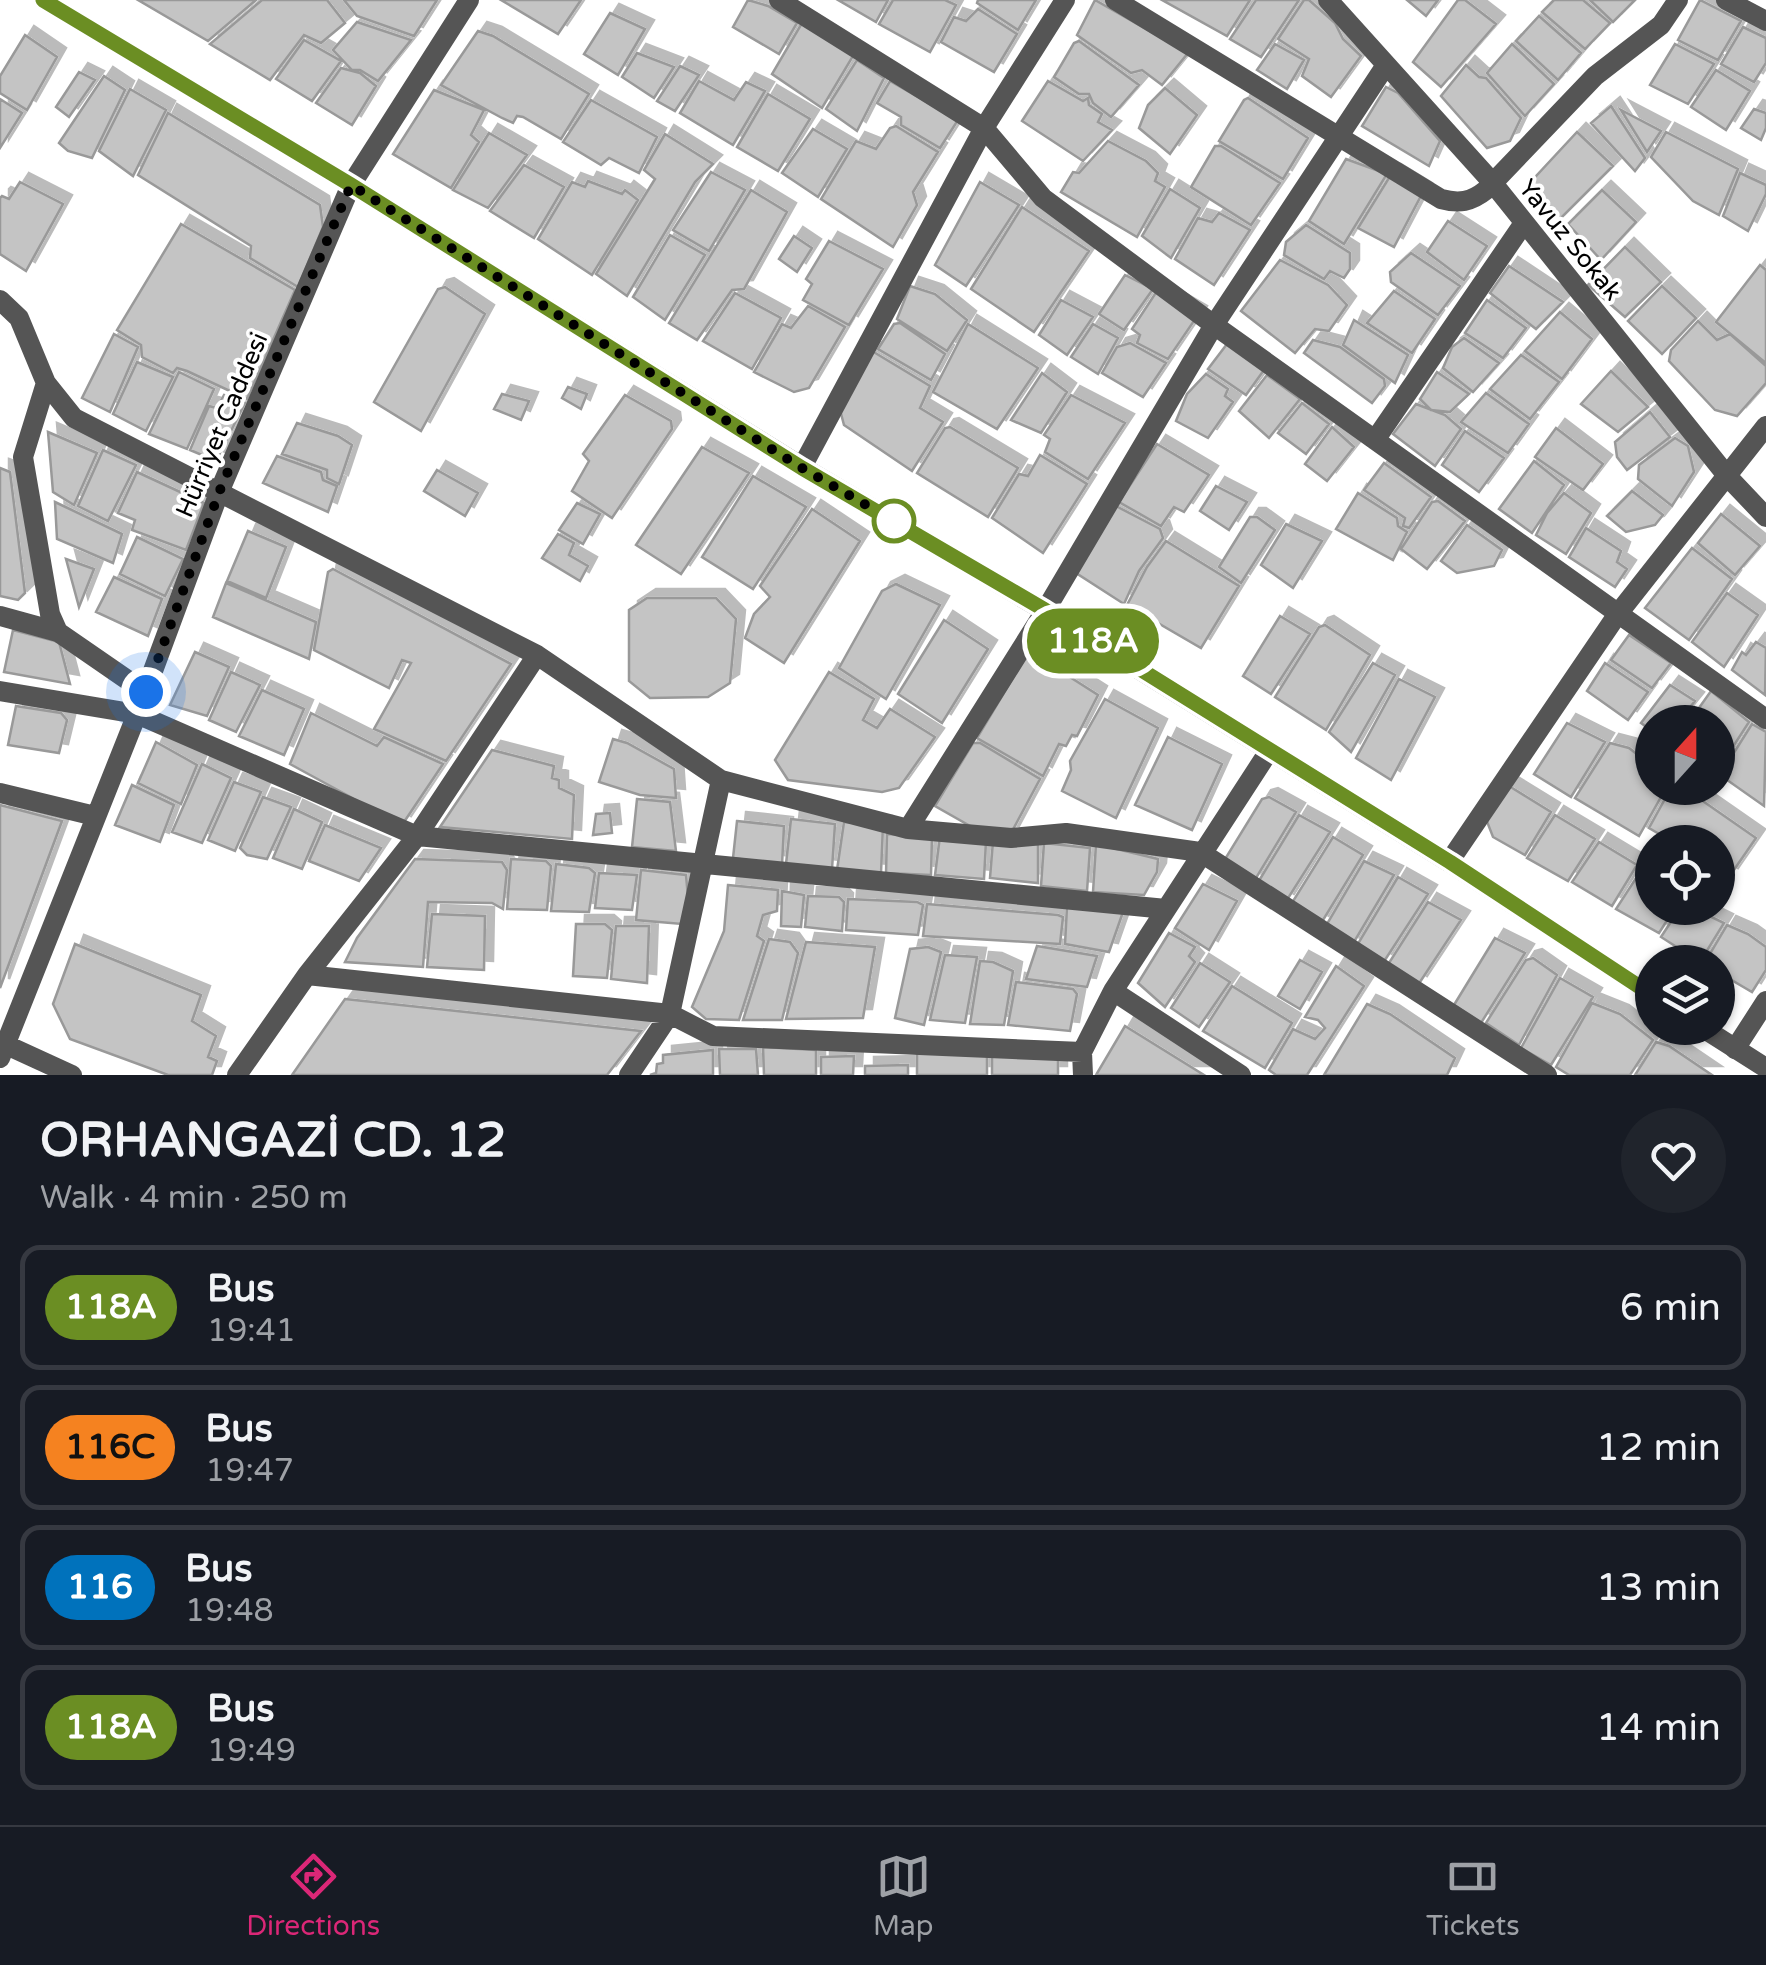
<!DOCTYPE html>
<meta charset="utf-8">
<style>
body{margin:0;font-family:"Varela Round",sans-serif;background:#20242c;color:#f1f3f6;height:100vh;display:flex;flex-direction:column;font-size:38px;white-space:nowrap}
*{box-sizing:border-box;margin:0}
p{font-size:32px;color:#9ea1a6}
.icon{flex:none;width:55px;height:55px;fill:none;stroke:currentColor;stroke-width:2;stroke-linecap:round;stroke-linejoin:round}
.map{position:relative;height:1075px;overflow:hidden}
.sheet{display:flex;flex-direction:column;background:#171b24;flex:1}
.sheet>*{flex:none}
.badge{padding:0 20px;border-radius:32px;font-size:35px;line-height:65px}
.needle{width:65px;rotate:21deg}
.tools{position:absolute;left:1635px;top:705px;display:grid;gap:20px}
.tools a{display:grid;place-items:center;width:100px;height:100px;border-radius:50%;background:#171b24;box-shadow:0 2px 8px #0004;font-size:50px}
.you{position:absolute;width:50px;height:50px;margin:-25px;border:8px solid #fff;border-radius:50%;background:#1a73e8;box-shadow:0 0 0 15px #1a73e833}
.map>.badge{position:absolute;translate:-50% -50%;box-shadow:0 0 0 5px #fff}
.round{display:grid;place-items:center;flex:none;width:105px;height:105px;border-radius:52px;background:#20242c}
.overview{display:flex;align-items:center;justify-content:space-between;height:170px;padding:0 40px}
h1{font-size:48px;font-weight:800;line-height:75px}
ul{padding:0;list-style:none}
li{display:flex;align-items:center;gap:30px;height:125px;margin:0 20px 15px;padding:0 20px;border:5px solid #363941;border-radius:20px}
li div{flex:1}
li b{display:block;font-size:38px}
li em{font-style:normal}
li .badge{min-width:110px;font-weight:700;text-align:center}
.dock{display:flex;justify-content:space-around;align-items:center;height:140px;border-top:2px solid #363941;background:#171b24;font-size:28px;color:#9ea1a6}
.dock a{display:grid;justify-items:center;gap:5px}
.dock .current{color:#db2777}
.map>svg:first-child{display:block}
</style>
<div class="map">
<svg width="1766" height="1075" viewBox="0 0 1766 1075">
<defs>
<filter id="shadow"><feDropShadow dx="9" dy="-9" stdDeviation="0" flood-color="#0004"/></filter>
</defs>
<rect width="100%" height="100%" fill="#fff"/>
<!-- building -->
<path fill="#c4c4c4" stroke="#999" stroke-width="2.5" filter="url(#shadow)" d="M138,0H256L208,41Z
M262,0H327L345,23L321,43L304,35L270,80L210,44Z
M344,0H437L414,36L357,16Z
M501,0H581L558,34Z
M748,0L768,6L797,23L779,54L733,27Z
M838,0H888L876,22Z
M893,0H945L956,5L930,52L879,24Z
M978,0H1036L1018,30L977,3Z
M1095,0L1188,53L1162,85L1142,70L1131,73L1077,35Z
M1162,0H1250L1227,36Z
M1256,0H1299L1261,57L1230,39Z
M1304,0H1309L1335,23L1343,39L1361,56L1331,97L1302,76L1309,59L1278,39Z
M1407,0H1438L1426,16Z
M1458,0H1465L1496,24L1441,87L1413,62Z
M1554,0H1583L1610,23L1585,49L1542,12Z
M1590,0H1635L1613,22Z
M1700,0L1741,21L1718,60L1678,40Z
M978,9L1017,34L994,72L941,42L954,17L966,21Z
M610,13L645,29L618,75L584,54Z
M1539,16L1581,53L1558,80L1516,41Z
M357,22L411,40L378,81L360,70H352L333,50Z
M802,23L853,56L822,108L772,74Z
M1743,27L1766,38V63L1754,82L1721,64Z
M478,31L493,36L589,94L561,139L523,117L517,116L513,123L502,118L441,85Z
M25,35L57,57L27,110L0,93V76Z
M304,40L341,61L312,101L276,79Z
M1079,41L1139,85L1111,117L1093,103L1089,94H1079L1054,77L1074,43Z
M1275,44L1304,60L1287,89L1257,70Z
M1512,44L1554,84L1525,116L1487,73Z
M1675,44L1714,64L1688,104L1650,85Z
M637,53L674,67L654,98L622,77Z
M857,60L884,78L857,131L826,109Z
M1466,65L1479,77L1486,78L1521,118L1510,141L1487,148L1441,96Z
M680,66L699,75L675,111L657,101Z
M341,68L360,73L376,86L352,125L316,103Z
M1716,70L1750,91L1726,130L1691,107Z
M79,72L95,80L69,117L56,107Z
M104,76L125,90L92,158L68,151L59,143Z
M699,81L734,100L746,82L765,91L733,145L680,113Z
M890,81L958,120L940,148L901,125V117L877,103Z
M1048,81L1083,101L1088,98L1089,105L1102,114L1098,122L1112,130L1083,161L1022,121Z
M1386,87L1398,93L1440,141L1429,166L1362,126Z
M1165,88L1197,115L1170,154L1139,128L1148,105Z
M130,89L166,110L133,176L99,151Z
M434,90L484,110L471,135L479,142L451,188L393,154Z
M768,94L810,119L778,171L737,147Z
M1248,98L1308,138L1283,179L1219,141L1244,100Z
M0,99L22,113L0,148Z
M591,100L657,137L639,173L609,158L601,165L563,142Z
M1611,106L1645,158L1635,171L1591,123Z
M1754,109L1766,113V128L1761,140L1741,128Z
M1621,110L1661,131L1647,152Z
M168,113L320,205L323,227L298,287L250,258L251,246L138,175Z
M896,126L938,152L913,192L917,205L893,247L821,199L856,141L876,149L890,128Z
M813,129L847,149L818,197L782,173Z
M1577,132L1613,166L1556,223L1525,188Z
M1666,132L1738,169L1719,215L1693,201L1651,157Z
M489,133L527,155L488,208L453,190Z
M665,134L713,164L695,182L627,296L596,274L655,179L644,170Z
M1108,141L1146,161L1158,173L1155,181L1165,187L1137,237L1061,192L1073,172L1079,173Z
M1215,146H1221L1280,183L1251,225L1191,187Z
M1346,159L1387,174L1344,244L1309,221Z
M524,165L564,187L534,238L490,211Z
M711,172L745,190L709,251L673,230Z
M1392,173L1423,192L1394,247L1358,228Z
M1740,173L1766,185V194L1748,231L1723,216Z
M588,181L622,194L625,190L638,200L592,275L538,239L572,182L585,187Z
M20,182L63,204L26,271L0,254V198L2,196L9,199Z
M980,182L1019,205L966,286L935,265Z
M1170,189L1200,208L1171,258L1142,236Z
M751,190L787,212L744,289L732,290L697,340L669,323Z
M1602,190L1636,222L1601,260L1568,224Z
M1022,207L1089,251L1034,332L971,289Z
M1219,213L1250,230L1214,285L1175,259L1198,218L1212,222Z
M1448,221L1487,246L1464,280L1427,252Z
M181,224L295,290L247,399L187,371L177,368L173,373L142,357L141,345L117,330Z
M1306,225L1350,253V269L1344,278L1330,271L1324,279L1284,255L1286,242Z
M670,235L705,255L665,320L633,297Z
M794,236L812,248L797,272L779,259Z
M829,241L883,269L849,325L803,300L812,284L806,279Z
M1625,247L1661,282L1625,317L1588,285Z
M1411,253L1460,286L1438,315L1391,282L1390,272Z
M1280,260L1328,285L1347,305L1329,331L1315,329L1295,353L1241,311Z
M1760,265L1766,270V363L1716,322Z
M1509,266L1563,302L1536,329L1490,293Z
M1125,275L1153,289L1124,330L1099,314Z
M910,286L935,294L967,320L947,351L897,319Z
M1662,286L1696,318L1662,354L1628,321Z
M445,287L485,314L421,431L374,402L438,289Z
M1157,291L1198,315L1168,359L1137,343L1140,335L1132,329Z
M1394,291L1435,319L1412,353L1367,323Z
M735,293L781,318L752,369L703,341Z
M1061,300L1093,317L1067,355L1039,335Z
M1487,300L1526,328L1503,358L1465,333Z
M808,306L845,327L809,388L794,392L754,372L782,324L791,328Z
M1560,312L1592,339L1562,379L1525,351Z
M1354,320L1408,355L1395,383L1343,345Z
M1698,321L1717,340L1730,334L1766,366V383L1737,416L1715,410L1669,361L1671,350Z
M900,323L945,354L931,380L878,349L894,324Z
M968,324L1038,368L997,429L933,392Z
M1093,324L1118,338L1098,374L1071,357Z
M114,334L138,347L110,412L82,398Z
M1464,338L1499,363L1473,392L1443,368L1452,347Z
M1313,340L1340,347L1384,379L1385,386L1372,403L1304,353Z
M1130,343L1166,363L1143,397L1102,373L1117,347Z
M1227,344L1264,370L1246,395L1208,369Z
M872,351L930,386L920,408L943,422L912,471L844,425L839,406Z
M1521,355L1559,382L1530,419L1490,389Z
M137,362L173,377L146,431L113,414Z
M1611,371L1648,407L1618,432L1581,404Z
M179,372L214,389L187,449L149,434Z
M1437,372L1469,394L1450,412L1431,410L1420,399Z
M1042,373L1067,392L1041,433L1011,420Z
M1206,374L1228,389L1225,396L1233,402L1208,438L1176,421L1187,394Z
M1267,375L1300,399L1269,438L1239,411Z
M568,387L587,394L581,409L562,398Z
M1486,393L1529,424L1508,453L1461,422Z
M502,394L529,401L521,420L494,409Z
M224,395L245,403L216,461L190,450L209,406L217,408Z
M625,395L671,421L672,429L612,518L572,491L589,461L583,454Z
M1071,395L1125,423L1088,479L1045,452L1050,439L1044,435Z
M1302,403L1329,424L1306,454L1278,433Z
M1416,404L1445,415L1461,429L1435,466L1393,434Z
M1650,412L1670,437L1627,470L1617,457L1615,442Z
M297,423L338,436L352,445L339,484L327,478V470L282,454Z
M950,427L1018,468L988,517L917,473L945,428Z
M1332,427L1354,447L1327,481L1305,464Z
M1556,428L1603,464L1583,490L1535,457Z
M1465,431L1504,458L1479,492L1442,465Z
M48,432L97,453L74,505L53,492Z
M1675,438L1688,446L1694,472L1672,506L1638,479L1639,465Z
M1157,444L1209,475L1184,512L1174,507L1161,526L1119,502Z
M702,447L749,473L681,574L636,545Z
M103,450L136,465L108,521L78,506Z
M1040,455L1087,484L1043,553L992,518L1019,474L1028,476Z
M277,456L321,472L323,480L337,486L328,512L263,483Z
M1534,461L1564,485L1532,533L1499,509Z
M1384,463L1431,497L1409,528L1403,526L1405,518L1364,490Z
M0,468L10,472L25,593L18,600L0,596Z
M437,470L478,493L465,516L424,491Z
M137,472L204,503L186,550L132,530L135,520L118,513Z
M753,476L806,507L753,589L702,557Z
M1216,486L1247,502L1229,530L1200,511Z
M1632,491L1663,515L1655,525L1626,532L1607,516Z
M1358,493L1397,518L1398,526L1407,532L1393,560L1336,529Z
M1564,493L1591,513L1566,554L1536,535L1547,513Z
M1438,501L1465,521L1427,569L1401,549L1432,502Z
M55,502L122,534L113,563L57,539Z
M577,503L600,514L583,544L559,530Z
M1114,505L1160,529L1163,538L1139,571L1124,604L1073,571Z
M812,509L860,541L784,663L745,638L754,614L770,597L760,586Z
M1721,514L1760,546L1735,575L1698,543Z
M1250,517H1257L1275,530L1241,583L1219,567Z
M1286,524L1322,541L1293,588L1261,565Z
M1467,525L1502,550L1494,566L1457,573L1441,561Z
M1586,528L1621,551L1617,562L1627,569L1615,587L1569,557Z
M248,531L286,547L266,598L227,581Z
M558,534L574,543L569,555L588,566L580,581L542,558Z
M137,537L183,559L165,596L120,574Z
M1166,541L1239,586L1201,648L1127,605L1147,567Z
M1692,548L1732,579L1689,640L1645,608Z
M66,559L94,569L79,607Z
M333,569L511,664L446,761L374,729L411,663L402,660L389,688L314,650L328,572Z
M114,577L162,599L148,636L96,612Z
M226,583L316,622L309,659L213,617Z
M896,584L940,605L886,699L839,668L882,591Z
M1727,593L1758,615L1724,667L1692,642Z
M647,598H716L736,619L730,683L708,697L650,698L629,681V610Z
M1280,616L1310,634L1271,694L1243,676Z
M944,620L988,649L942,723L898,694Z
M1325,625L1370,655L1326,730L1275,697L1319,627Z
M13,630L59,642L70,684L4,672Z
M1629,635L1671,663L1652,688L1611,660Z
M1756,642L1766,648L1765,695L1732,670L1742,652L1746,655Z
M1029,651L1098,695L1077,736L1072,735L1066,746L1059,744L1043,776L977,738Z
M195,652L229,667L207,716L170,705Z
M1373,663L1395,675L1351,752L1329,732Z
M1605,663L1648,692L1628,720L1587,691Z
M231,672L260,685L236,732L209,720Z
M829,672L874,699L863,720L877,728L890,709L935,737L899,788L882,792L788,780L775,760Z
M1399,679L1435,697L1391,780L1356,758Z
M1670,685L1695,701L1678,722H1652V731L1641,723Z
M262,690L304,709L284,755L239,736Z
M1711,691L1749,722L1718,770V722H1689Z
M1105,699L1158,728L1116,818L1062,791L1071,770L1070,761Z
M16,706L61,713L67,720L59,753L8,745Z
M311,713L377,746L384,737L443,764L402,825L290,764Z
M1567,723L1605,742L1571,797L1534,774Z
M1752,724L1766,732L1764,806L1720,775Z
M1168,737L1222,764L1192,830L1135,805Z
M613,739L627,743L674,769L676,798L640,795L599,782Z
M156,742L197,765L181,804L138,783Z
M973,743H980L1040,779L1010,835L979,831L935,806Z
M1610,743L1629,748L1652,766V788H1666L1639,836L1575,798Z
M492,750L554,766L552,778L559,780V788L574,795L572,839L440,827Z
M202,764L231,778L202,843L172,832Z
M234,782L261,792L235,851L208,840Z
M132,785L174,805L160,842L115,825Z
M1509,786L1551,812L1525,855L1493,837L1486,819Z
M1671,788H1684L1756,838L1729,877L1718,870V842H1673L1649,828Z
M263,797L291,807L267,859L247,855L240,848Z
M1269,797L1296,812L1253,883L1222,864L1262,799Z
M637,799L670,802L676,851L632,847Z
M0,805L62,821L0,988Z
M294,809L322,822L302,869L273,858Z
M610,813L612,833L593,835L596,814Z
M1299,815L1330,832L1285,903L1257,884Z
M1555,815L1595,839L1568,881L1527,858Z
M791,819L835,824L832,869L786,864Z
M737,821L784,826L782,865L733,858Z
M844,822L883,825L881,873L837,870Z
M325,825L381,848L359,881L309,861Z
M887,834L932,837L931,875L886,873Z
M940,836L986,841L984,879L935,875Z
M1333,837L1363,855L1320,925L1290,906Z
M993,841L1038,844V883L990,878Z
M1599,842L1637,865L1612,906L1572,882Z
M1044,843L1090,848L1087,891L1041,886Z
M1096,844L1158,859L1157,872L1144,895L1093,892Z
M415,859L502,862L507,870L503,909L492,903L428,902L423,967L345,962L357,938Z
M511,859L546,861L551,866L547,910L507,909Z
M1364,861L1394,875L1351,947L1324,929Z
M556,864L589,868L595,873L589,912L551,911Z
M641,870L686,875L688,898L682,924L636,920Z
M1640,872L1652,879V908H1675L1659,933L1616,909Z
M599,873L637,875L632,910L595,908Z
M1398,877L1428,894L1383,963L1356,947Z
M1203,884L1237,901L1209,950L1175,928Z
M728,885L778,890L777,911L763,915L757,936L764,941L739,1020L706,1019L692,1007L724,931Z
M782,891L804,895L801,927L781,926Z
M808,896L839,897L844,902L842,931L805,927Z
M848,899L917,902L923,905L918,935L846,930Z
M1428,902L1461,920L1418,985L1387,966Z
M927,904L1058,915L1063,917L1060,944L923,936Z
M1067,907L1123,912L1109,952L1065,944Z
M1680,908H1693L1724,923L1700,962L1661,937Z
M432,914L485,916L484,970L427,967Z
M576,924H605L612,930L607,978L573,976Z
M1727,925L1748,934L1766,947V970L1752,992L1718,972V962H1705Z
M616,926H649L647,983L611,979Z
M1169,933L1195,947L1189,956L1195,962L1165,1007L1138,983Z
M1495,938L1525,953L1481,1023L1454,1005Z
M769,939L790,942L798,953L782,1020H743Z
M806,942L875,947L863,1018L786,1019Z
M75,944L201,995L192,1021L216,1036L208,1057L217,1061L212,1075H168L70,1039L53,1004Z
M1037,946L1097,956L1087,987L1026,979Z
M928,947L941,952L924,1025L895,1018L910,949Z
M945,955L977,957L965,1023L930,1020Z
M1533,958L1557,975L1519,1045L1486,1023L1526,960Z
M1300,960L1322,972L1300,1009L1278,996Z
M980,961L993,962L1013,971L1004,1025L970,1024Z
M1200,963L1230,982L1199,1027L1171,1008Z
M1336,966L1364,986L1307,1075H1276L1269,1070L1293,1029L1315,1039L1325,1028L1318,1020L1305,1017Z
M1560,978L1593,997L1551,1065L1521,1048Z
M1016,982L1073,989L1077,994L1070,1031L1008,1025Z
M1232,986L1292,1023L1265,1068L1203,1031Z
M345,999L641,1031L607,1075H292Z
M1592,1003L1620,1014L1653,1040L1630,1075H1569L1556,1067Z
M1367,1004L1390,1014L1455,1058L1447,1075H1324Z
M1125,1026L1204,1075H1096Z
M1656,1042L1669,1046L1712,1075H1635Z
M763,1047L816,1050V1075H764Z
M719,1049H756L758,1075H720Z
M917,1049H987V1075H917Z
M713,1050V1075H650L656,1073L657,1064L663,1063V1055Z
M992,1054L1058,1056V1075H992Z
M854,1056L853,1075H821V1057Z
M908,1065V1075H865V1066Z"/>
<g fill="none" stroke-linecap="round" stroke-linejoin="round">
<!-- minor -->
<path stroke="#555" stroke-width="20" d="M779,0L984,128L1043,198L1214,325L1766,719
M1115,0L1441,199C1459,204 1471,202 1486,190L1595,76L1661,25L1678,0
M1328,0L1492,182L1728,477L1766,517
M1726,0L1766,21
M0,300L19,318L46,383L74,418L537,655L721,780L908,829L1011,838L1066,833L1200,852L1547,1075
M46,383L23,457L50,614L58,632L145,692
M1375,440L1524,223
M802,467L984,128L1065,0
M0,616L58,632
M0,691L137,714L417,836L1166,909
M0,793L95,816
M908,829L1045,611L1214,325L1386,65
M1449,862L1617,615L1766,426
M307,975L670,1014L713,1036L1082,1052
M0,1042L72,1075
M1735,1049L1766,1001
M0,1058L137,714L220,490L351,185L469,0
M237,1075L307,975L417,836L537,655
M629,1075L670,1014L721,780
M1083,1075L1082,1052L1113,991
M1241,1075L1113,991L1269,751"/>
<!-- tertiary -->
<path stroke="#555" stroke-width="20" d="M43,0L351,185L802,467L1045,611L1449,862L1652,995
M1703,1028L1766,1068"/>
</g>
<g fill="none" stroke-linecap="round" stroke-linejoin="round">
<defs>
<path id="line" d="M43,0L351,185L802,468L1045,610L1450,862L1652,995"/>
</defs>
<!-- line casing -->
<use href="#line" stroke="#fff" stroke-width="22"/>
<!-- line -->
<use href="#line" stroke="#6b8e23" stroke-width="15"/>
<!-- walk -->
<path stroke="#000" stroke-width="10" stroke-dasharray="0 18" d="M146,692L220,490L351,185L802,468L894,521"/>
</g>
<!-- markers -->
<circle fill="#fff" stroke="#6b8e23" stroke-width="5" cx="894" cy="521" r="20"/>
<g text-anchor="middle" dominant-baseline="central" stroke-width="8" stroke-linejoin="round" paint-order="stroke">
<!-- street labels -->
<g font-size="25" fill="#000" stroke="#fff">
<text transform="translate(1570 240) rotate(51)">Yavuz Sokak</text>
<text transform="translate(222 425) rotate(-67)">Hürriyet Caddesi</text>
</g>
</g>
</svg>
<div class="tools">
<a><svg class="needle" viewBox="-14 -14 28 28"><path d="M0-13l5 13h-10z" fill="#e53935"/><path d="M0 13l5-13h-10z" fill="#9ea1a6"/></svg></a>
<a><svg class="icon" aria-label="locate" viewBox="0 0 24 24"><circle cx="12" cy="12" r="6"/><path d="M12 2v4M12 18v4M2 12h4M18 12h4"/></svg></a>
<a><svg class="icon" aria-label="layers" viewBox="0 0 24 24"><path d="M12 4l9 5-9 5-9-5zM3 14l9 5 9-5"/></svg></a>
</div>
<div class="you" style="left:146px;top:692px"></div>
<b class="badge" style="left:1093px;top:641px;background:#6b8e23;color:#fff">118A</b>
</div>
<section class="sheet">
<div class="overview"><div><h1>ORHANGAZİ CD. 12</h1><p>Walk · 4 min · 250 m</p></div><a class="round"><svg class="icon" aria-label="heart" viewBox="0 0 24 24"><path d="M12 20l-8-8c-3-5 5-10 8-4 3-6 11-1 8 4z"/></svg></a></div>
<ul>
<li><span class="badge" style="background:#6b8e23;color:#fff">118A</span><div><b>Bus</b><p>19:41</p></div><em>6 min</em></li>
<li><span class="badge" style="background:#f58220;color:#111">116C</span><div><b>Bus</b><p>19:47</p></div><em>12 min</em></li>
<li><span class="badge" style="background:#0072bc;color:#fff">116</span><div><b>Bus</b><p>19:48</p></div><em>13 min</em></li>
<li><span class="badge" style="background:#6b8e23;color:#fff">118A</span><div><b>Bus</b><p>19:49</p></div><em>14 min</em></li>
</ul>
</section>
<nav class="dock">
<a class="current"><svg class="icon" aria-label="directions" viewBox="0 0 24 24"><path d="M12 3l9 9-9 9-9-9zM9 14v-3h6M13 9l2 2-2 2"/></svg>Directions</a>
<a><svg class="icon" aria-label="map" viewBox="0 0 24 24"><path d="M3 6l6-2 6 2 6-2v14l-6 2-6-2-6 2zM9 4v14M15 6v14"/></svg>Map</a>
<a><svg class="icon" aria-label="tickets" viewBox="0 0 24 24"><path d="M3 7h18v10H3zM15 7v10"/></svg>Tickets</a>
</nav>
